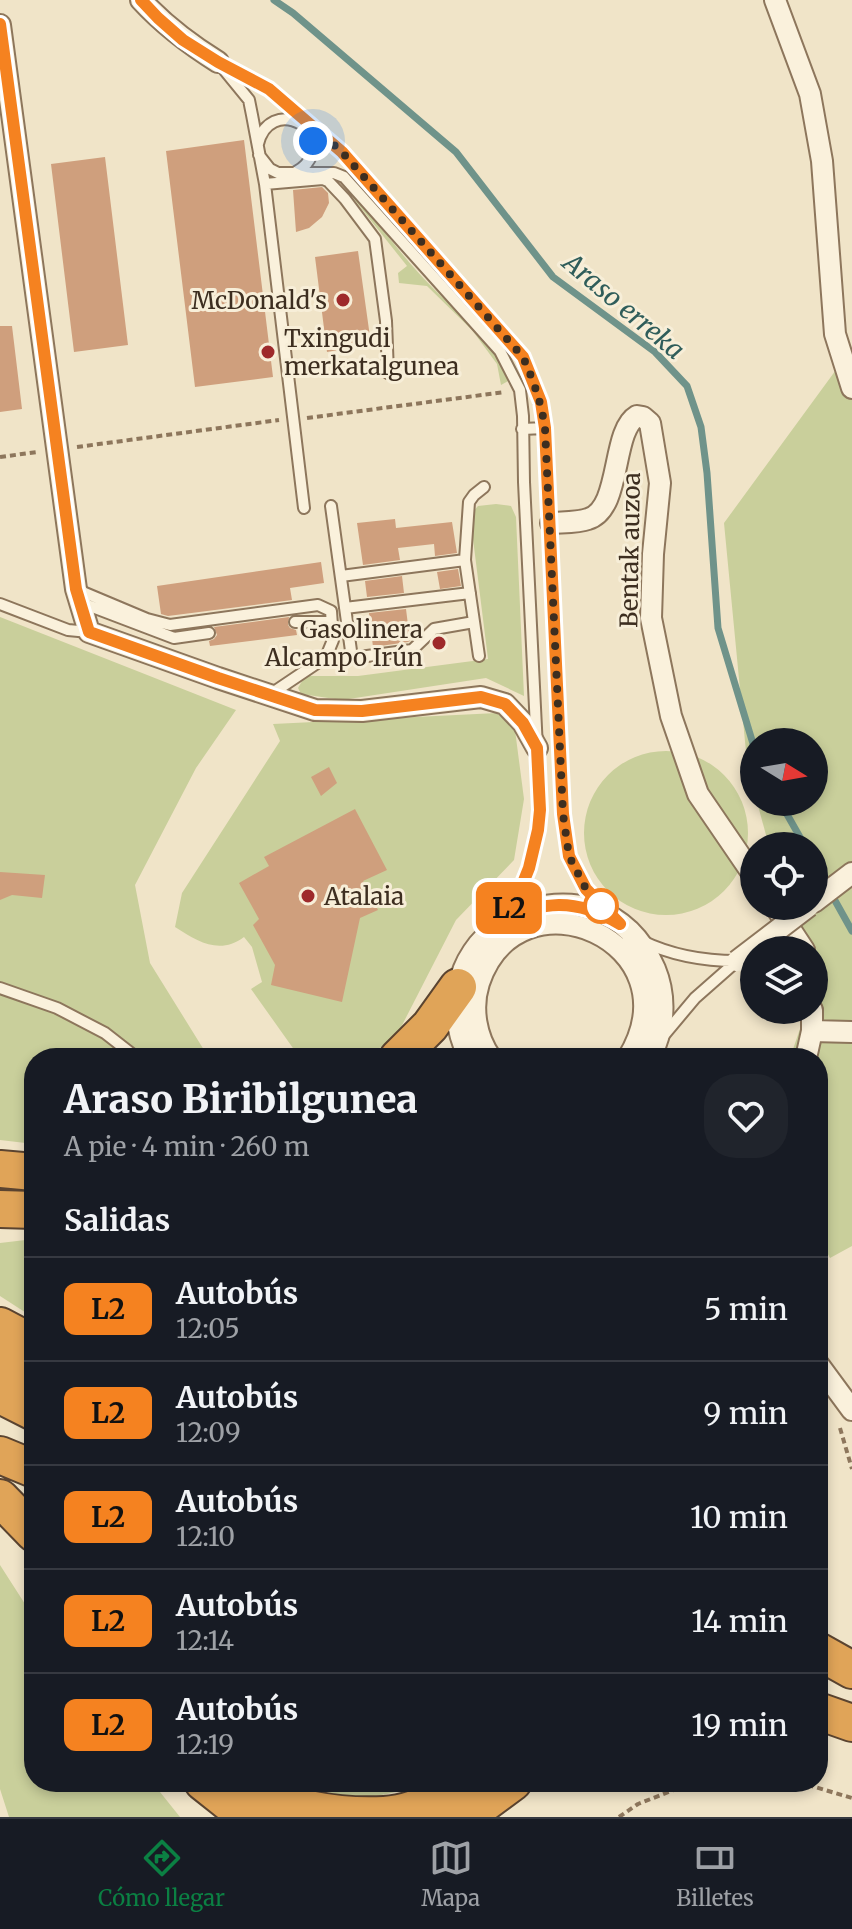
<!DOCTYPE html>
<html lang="es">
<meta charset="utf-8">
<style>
body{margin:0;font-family:Merriweather,serif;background:#20242c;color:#f1f3f6;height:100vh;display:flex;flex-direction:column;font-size:30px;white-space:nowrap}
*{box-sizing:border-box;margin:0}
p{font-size:26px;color:#9ea1a6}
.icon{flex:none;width:44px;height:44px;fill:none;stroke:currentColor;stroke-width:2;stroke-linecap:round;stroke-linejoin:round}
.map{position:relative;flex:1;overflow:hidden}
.drawer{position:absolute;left:24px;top:1048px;width:804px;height:744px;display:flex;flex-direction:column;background:#171b24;border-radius:32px;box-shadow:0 4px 12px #0003}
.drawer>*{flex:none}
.badge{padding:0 16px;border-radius:12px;font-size:28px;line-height:52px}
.needle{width:52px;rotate:101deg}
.controls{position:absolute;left:740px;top:728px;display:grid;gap:16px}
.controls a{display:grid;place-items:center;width:88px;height:88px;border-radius:50%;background:#171b24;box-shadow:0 4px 12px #0003;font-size:40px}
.you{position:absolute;width:40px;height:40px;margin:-20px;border:6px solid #fff;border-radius:50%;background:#1a73e8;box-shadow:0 0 0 12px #1a73e833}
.map>.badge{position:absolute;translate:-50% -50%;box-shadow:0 0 0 4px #fff}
h2{padding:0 40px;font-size:30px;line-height:72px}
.round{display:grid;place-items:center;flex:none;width:84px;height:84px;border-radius:32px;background:#20242c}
.summary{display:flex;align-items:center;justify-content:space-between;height:136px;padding:0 40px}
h1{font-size:38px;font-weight:800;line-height:60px}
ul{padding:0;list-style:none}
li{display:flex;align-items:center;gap:24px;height:104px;padding:0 40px;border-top:2px solid #363941}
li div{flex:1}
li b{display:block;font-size:30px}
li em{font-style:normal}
li .badge{min-width:88px;font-weight:700;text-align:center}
.menu{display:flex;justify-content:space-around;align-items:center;height:112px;border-top:2px solid #363941;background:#171b24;font-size:22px;color:#9ea1a6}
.menu a{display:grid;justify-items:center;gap:4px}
.menu .on{color:#0b8043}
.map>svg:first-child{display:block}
</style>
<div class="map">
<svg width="852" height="1817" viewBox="0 0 852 1817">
<rect width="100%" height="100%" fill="#f0e4c8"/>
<!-- green -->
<path fill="#c9cf9b" d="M355,195C380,225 403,258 431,286C460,315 492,341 510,380L501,385L497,364L472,330L427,286L399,283L398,273L407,266L353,198Z
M852,348V1246L830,1258L818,1236V1058H790L803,1020L802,1010H814V950H793L784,906H814V846H769L757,802H814V742H754V789L747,762L724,523Z
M496,504L511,506L516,517L524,696L486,678L342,700L301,694L298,688L305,676H358L488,659L470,515L478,506Z
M0,617L236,710L196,768L135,885L150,963L209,1058H34V1144L0,1140Z
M497,713L515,730L524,799L514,860L456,920L395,1039L362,1058H300L251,989L262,982L252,947L244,937C220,955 198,942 175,927L182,893L280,741L273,724Z
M584 833a82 82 0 1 1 164 0a82 82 0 1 1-164 0Z
M34,1239V1318L0,1296V1243Z
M0,1565L34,1618V1782H152L180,1817H9L0,1789Z
M301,1782H427C380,1799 348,1804 301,1782Z"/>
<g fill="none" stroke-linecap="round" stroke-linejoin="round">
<!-- stream -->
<path stroke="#6f938a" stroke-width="7" d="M274,0L293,13L456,152L553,277L655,352L687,386L701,427L707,473L718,628L754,747
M780,802L805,846
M814,863L852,931"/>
</g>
<!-- building -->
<path fill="#cf9f7d" d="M244,140L273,377L195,387L166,151Z
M105,157L128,345L74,352L51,164Z
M322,187L328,193L329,203L322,217L309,228L296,232L293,190Z
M358,251L371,344L327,352L315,257Z
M0,326H12L22,409L0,412Z
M395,519L396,528L452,522L457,553L435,556L434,544L398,548L400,560L363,565L357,523Z
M321,562L324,583L290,588L292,600L168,616L161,614L157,586Z
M458,569L461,586L440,589L437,572Z
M402,576L404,593L367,597L365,581Z
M406,609L410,641L408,642L373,647L369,613Z
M289,617L288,625L290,628L296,630L297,635L210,646L209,641L214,639L217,635L214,627Z
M329,767L337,783L321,796L311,777Z
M355,809L387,870L363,881L378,910L360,918L342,1002L271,985L275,965L253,925L259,919L239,883L269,866L264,857Z
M0,872L45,875L42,898L12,895L0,900Z"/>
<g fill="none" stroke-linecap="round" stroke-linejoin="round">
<defs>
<path id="lane" d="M218,62L269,89L342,152L523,357C534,382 541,402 545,428L563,814L569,856L586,889L604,909
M222,67L249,100L252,115L265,184L304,508
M258,144C263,122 282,113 301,124
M259,155L270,169L278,173H334L344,177L500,351L520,390L523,416L524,482L540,810C537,848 526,885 504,916
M296,172C313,163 317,146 308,130
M265,184L323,179L328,181L345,199L375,239L386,321L388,373
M522,429L545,428
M331,506L352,658
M341,576L465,560
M78,590L147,619L170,625L318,605L331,611L333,640L326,657L271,694
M82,603L174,638L209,633
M0,604L68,630L89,632
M345,608L470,593
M295,622H332
M479,656L465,560L469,502L474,495L484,487
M326,657L352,658L412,650L434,629L474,622
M642,941C673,956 704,961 737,961
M0,988L57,1008L105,1033L137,1058
M664,1035L695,998L737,961"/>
<path id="street" d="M141,0C164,25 189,44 218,62
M775,0L810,94L822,161L835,334L852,388
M0,25L76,589L89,632L218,678L315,710L362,711L481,697L505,704L523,723L537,748
M551,523C562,522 577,523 588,519C622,509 611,431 637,416L643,417L650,423L660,483L653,554L651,618L671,716L698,794L754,876
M814,902L852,873
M775,906L804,950
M812,1031L852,1032
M469,1058C406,924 599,839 655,969C667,998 664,1030 650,1058
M491,1058C476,1037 471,1008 479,983C519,864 698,942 628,1058
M806,1058L812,1031V1010
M818,1364L852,1410"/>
<path id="highway" d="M398,1058L430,1026L458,987
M0,1169L34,1172
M0,1209L34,1210
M0,1326L34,1344
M0,1360L34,1377
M0,1395L34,1412
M0,1455L34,1469
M0,1498L34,1533
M818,1651L852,1670
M818,1711L852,1723
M203,1782L237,1809L254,1817
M247,1782C280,1810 342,1817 384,1815C414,1813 446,1797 471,1782
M461,1817L479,1807L513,1782"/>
</defs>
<!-- lane casing -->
<use href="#lane" stroke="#8d765c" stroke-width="14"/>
<!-- street casing -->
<use href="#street" stroke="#8d765c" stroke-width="24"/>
<!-- highway casing -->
<use href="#highway" stroke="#5b4430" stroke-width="40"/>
<!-- path -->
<path stroke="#8d765c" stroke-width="4" stroke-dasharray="6 4" stroke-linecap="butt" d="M307,418L505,392
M77,447L279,420
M0,457L37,452
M840,1428L852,1469
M798,1782L852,1798
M619,1817L638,1804L694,1782"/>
<!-- lane -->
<use href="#lane" stroke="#faf1dc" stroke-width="10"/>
<!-- street -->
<use href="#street" stroke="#faf1dc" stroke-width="20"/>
<!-- highway -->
<use href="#highway" stroke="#e0a458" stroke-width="36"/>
<defs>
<path id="street-bridge" d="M737,961L809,906"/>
</defs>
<!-- street-bridge casing -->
<use href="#street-bridge" stroke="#8d765c" stroke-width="24" stroke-linecap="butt"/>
<!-- street-bridge -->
<use href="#street-bridge" stroke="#faf1dc" stroke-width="20"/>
</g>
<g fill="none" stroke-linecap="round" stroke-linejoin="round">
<defs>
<path id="line" d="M0,24L76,589L89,632L218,678L315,710L362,711L481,697L505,704L523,723L537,748L540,810L538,830L529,868L521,888L498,925C541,899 576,898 620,924L586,889L569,856L563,814L545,428L541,402L523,357L342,152L269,89L218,62L183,40L158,18L141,0"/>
</defs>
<!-- line casing -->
<use href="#line" stroke="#fff" stroke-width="18"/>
<!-- line -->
<use href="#line" stroke="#f58220" stroke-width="12"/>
<!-- walk -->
<path stroke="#3d2e20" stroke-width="8" stroke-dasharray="0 14.4" d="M313,141L308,130L326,138L342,152L523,357C534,382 541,402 545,428L563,814L569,856L586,889L602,907L601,906"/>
</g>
<!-- markers -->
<g fill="#9e2a2b" stroke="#f7eed8" stroke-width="3">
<circle cx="343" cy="300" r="8"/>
<circle cx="268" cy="352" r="8"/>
<circle cx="439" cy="643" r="8"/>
<circle cx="308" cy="896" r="8"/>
</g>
<circle fill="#fff" stroke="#f58220" stroke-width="4" cx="601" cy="906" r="16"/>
<g text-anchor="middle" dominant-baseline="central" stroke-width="6" stroke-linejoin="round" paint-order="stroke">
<!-- poi labels -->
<g font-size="24" fill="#3d2e20" stroke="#f7eed8" text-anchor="end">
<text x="327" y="300">McDonald's</text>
<text x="284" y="338" text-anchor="start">Txingudi<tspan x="284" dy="28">merkatalgunea</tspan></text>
<text x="423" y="629">Gasolinera<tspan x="423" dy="28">Alcampo Irún</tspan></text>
<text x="324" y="896" text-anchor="start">Atalaia</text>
</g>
<!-- street labels -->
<g font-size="24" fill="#3d2e20" stroke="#f7eed8">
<text transform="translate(630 550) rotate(-89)">Bentak auzoa</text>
</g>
<!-- water labels -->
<g font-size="26" font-style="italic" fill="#2f5d5a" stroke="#f7eed8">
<text transform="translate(624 306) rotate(40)">Araso erreka</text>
</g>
</g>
</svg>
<div class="controls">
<a><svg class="needle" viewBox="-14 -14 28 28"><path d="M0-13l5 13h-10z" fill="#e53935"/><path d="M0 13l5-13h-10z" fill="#9ea1a6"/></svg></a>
<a><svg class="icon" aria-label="locate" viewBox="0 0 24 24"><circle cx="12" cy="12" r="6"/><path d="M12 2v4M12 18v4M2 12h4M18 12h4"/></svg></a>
<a><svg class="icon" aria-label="layers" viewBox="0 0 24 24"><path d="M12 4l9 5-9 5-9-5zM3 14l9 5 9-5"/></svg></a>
</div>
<div class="you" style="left:313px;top:141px"></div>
<b class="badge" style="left:509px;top:908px;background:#f58220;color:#111">L2</b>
<section class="drawer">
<div class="summary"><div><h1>Araso Biribilgunea</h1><p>A pie · 4 min · 260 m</p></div><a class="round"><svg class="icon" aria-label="heart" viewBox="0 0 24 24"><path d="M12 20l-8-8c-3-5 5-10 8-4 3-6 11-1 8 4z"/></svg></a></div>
<h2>Salidas</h2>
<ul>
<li><span class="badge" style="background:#f58220;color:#111">L2</span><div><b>Autobús</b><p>12:05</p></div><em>5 min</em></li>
<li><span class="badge" style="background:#f58220;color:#111">L2</span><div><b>Autobús</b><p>12:09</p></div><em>9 min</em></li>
<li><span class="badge" style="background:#f58220;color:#111">L2</span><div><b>Autobús</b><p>12:10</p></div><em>10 min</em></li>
<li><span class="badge" style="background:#f58220;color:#111">L2</span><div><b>Autobús</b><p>12:14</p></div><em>14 min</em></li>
<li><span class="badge" style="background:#f58220;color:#111">L2</span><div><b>Autobús</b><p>12:19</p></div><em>19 min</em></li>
</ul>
</section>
</div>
<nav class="menu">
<a class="on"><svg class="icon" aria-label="directions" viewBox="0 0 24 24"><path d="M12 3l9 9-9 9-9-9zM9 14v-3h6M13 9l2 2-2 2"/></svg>Cómo llegar</a>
<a><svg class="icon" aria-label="map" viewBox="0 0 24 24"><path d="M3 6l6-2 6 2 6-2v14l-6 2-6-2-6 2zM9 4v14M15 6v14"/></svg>Mapa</a>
<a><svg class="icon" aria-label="tickets" viewBox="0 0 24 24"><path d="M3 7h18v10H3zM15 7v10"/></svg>Billetes</a>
</nav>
